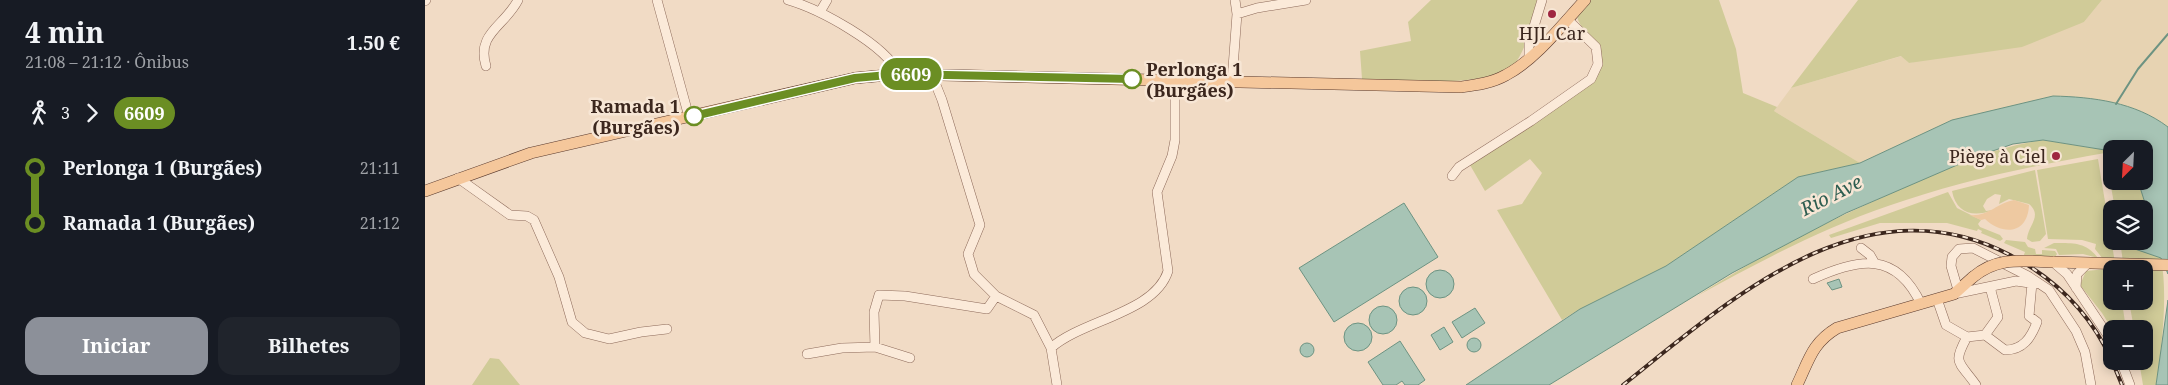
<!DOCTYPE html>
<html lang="pt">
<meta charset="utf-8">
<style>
body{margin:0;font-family:"Noto Serif",serif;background:#20242c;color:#f1f3f6;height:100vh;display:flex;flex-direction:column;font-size:19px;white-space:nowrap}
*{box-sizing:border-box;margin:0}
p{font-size:16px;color:#9ea1a6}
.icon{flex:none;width:28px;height:28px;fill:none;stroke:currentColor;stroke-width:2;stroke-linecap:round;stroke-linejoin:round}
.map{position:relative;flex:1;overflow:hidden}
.panel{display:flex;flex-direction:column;background:#171b24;width:425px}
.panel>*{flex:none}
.badge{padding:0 10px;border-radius:16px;font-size:18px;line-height:32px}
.needle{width:32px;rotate:204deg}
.buttons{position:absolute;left:1678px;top:140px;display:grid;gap:10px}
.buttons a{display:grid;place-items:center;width:50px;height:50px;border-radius:10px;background:#171b24;box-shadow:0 2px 12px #0003;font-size:25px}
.map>.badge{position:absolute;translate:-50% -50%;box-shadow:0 0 0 2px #fff}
.legs{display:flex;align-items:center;gap:8px;height:55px;padding:0 25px;font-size:16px}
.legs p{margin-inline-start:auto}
.head{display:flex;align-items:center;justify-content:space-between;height:85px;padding:0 25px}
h1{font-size:28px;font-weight:700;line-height:38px}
.cta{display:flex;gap:10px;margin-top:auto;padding:10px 25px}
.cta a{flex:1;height:58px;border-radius:15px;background:#8c9099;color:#fff;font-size:20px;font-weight:700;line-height:58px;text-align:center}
.cta a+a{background:#20242c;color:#f1f3f6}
ul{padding:0 25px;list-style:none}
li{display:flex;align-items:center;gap:18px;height:55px;font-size:19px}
li i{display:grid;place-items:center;width:8px;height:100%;margin:0 6px;background:currentColor}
li i::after{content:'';width:12px;height:12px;margin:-6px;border:4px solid;border-radius:50%;background:#171b24}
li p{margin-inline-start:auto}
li:first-child i{background:linear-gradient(#0000 50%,currentColor 0)}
li:last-child i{background:linear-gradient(currentColor 50%,#0000 0)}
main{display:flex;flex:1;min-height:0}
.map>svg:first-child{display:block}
</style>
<main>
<section class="panel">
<div class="head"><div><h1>4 min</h1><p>21:08 – 21:12 · Ônibus</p></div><b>1.50 €</b></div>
<div class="legs"><svg class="icon" aria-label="walk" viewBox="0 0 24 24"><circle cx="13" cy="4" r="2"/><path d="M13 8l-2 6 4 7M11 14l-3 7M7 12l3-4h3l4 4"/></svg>3<svg class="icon" aria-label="forward" viewBox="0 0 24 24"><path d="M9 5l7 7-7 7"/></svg><b class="badge" style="background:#6b8e23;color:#fff">6609</b></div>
<ul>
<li><i style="color:#6b8e23"></i><b>Perlonga 1 (Burgães)</b><p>21:11</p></li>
<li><i style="color:#6b8e23"></i><b>Ramada 1 (Burgães)</b><p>21:12</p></li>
</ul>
<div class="cta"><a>Iniciar</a><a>Bilhetes</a></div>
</section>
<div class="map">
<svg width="1743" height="385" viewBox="0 0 1743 385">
<rect width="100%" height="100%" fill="#f1dbc5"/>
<!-- farmland -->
<path fill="#e7d3b2" d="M1677,0H1743V127L1733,120H1527L1435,163L1349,111L1366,88L1477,56L1484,63L1659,22Z"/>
<!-- green -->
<path fill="#d0cb98" d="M1006,0H1112C1107,20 1103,45 1091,62C1071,90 970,80 937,79L935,51L986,41L983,22Z
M1166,0H1294L1311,49L1318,93L1352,107L1349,111L1435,163L1373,177L1241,266L1155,309L1137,320L1072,210L1097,204L1117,173L1105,159L1060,191L1045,165L1166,84C1179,68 1171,53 1163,36C1159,27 1153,25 1152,15Z
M1433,0H1677L1659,22L1597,47L1484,63L1476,56L1366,88Z
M1618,140L1680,150L1686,154V181H1713L1720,203L1714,209H1690L1680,153C1606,166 1534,181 1463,206C1396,229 1334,262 1272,296C1337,254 1407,219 1478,188C1524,168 1568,147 1618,140Z
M1673,159L1691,269H1686V301L1697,302L1701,329H1687L1677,313L1655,285L1661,271L1681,269L1678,259L1670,249L1671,244L1657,240L1623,239L1612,170Z
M1610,170L1621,234L1615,241L1607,242L1602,239C1603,225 1618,216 1604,204L1584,199L1574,204L1576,195L1570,194L1562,199L1558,206L1561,211L1568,210C1548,218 1531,213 1527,191Z
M1523,192L1532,208L1556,220L1553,224L1555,227L1575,235L1578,239L1575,241L1556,233L1557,231L1553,229L1552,231L1522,223H1455L1406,238L1404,235Z
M1581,240L1600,242L1603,247L1610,249L1611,254H1617V250L1630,251L1632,254L1630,257H1598L1600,252L1579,243Z
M1695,241H1701L1704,247L1736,258C1743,295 1737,346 1731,385H1718L1714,361H1719V329H1709L1704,301H1719V269H1699Z
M1629,243C1648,243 1661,242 1673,258L1658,254L1634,255L1631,249L1619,248Z
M65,358L74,359L95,385H47Z"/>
<!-- sand -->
<path fill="#eec9a1" d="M1589,200L1604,205C1603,234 1578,236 1560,219L1556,220L1544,215C1563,217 1572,203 1589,200Z"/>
<!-- water -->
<path fill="#a7c4b5" stroke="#6d9382" d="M1628,96C1668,97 1710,102 1743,127V274L1736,258L1704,247L1701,241H1719V209H1714L1720,203L1713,181H1719V149H1686V154L1680,150L1618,140L1588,144L1553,156L1421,213L1307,273L1124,385H1041L1155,309L1241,266L1373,177L1435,163L1527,120Z
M979,203L1013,257L909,322L874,268Z
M1001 284a14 14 0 1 1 28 0a14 14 0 1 1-28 0Z
M1414,279L1417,287L1407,290L1402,283Z
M974 301a14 14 0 1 1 28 0a14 14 0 1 1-28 0Z
M1743,300V385H1731Z
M944 320a14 14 0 1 1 28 0a14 14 0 1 1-28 0Z
M1050,308L1060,323L1037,338L1027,322Z
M919 337a14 14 0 1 1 28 0a14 14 0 1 1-28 0Z
M1019,327L1028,342L1015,350L1006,335Z
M1042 345a7 7 0 1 1 14 0a7 7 0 1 1-14 0Z
M975,341L1000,380L993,385H980L977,381L971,385H958L943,362Z
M875 350a7 7 0 1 1 14 0a7 7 0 1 1-14 0Z"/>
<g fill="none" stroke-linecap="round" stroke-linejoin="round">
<!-- stream -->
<path stroke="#6d9382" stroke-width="2" d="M1691,104L1713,69L1743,34"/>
<defs>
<path id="minor" d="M232,0L264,117
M363,0C394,9 460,44 474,74
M0,1L1,0
M395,12L402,0
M812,14L832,8L881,0
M1104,59V43L1117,0
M61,66C51,33 80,26 93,0
M507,75L517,100L555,225L543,254L549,274L571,296L609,315L626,348L632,385
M807,81L812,14L810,0
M1027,176L1034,167L1106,121L1166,79L1173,64L1171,47L1142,19
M33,178L85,215L102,216L109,220L134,277L147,322L160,333L184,339L216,332L242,329
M1436,248L1445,255L1449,262
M1628,262L1642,274L1686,340
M1388,279C1434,258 1471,251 1496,304
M1651,288L1652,274L1663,263
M1533,290L1526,266L1527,257L1534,249L1548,248L1603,276L1624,290L1651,331L1660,352L1666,385
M1529,294L1591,281L1611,284
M1512,299L1521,325L1542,337L1560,335L1573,317L1565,287
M1560,335L1580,350C1598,350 1606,338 1612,322L1604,316L1607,283
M1542,337C1527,364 1534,361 1551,385
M450,347L449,312L454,295L480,296L562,309L571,296
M626,348C657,320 730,313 743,271L732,192L747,156L750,140V80
M382,354L417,348L450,347L485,358
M1696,361L1705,385"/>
<path id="major" d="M0,191L106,153L430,78L474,74L1036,87C1051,85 1067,83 1081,75C1110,60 1138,24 1160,0
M1628,262L1743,265
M1372,385C1384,360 1387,343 1412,328L1529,294L1548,277"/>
</defs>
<!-- minor casing -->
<use href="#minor" stroke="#8d6a5a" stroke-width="10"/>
<!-- major casing -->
<use href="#major" stroke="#5a3a2e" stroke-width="12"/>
<!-- minor -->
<use href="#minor" stroke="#fbead9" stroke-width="9"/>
<!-- major -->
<use href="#major" stroke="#f5c79b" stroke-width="11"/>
<defs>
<path id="rail" d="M1687,361L1697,385
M1198,385C1306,299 1438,178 1585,255C1629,278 1665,313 1686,359"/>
</defs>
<!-- rail casing -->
<use href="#rail" stroke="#3c271e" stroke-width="4"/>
<!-- rail -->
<use href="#rail" stroke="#f7e6d5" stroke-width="2" stroke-dasharray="5.5" stroke-linecap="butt"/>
<defs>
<path id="major-bridge" d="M1548,277C1573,256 1598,261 1628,262"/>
</defs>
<!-- major-bridge casing -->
<use href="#major-bridge" stroke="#5a3a2e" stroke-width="12" stroke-linecap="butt"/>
<!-- major-bridge -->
<use href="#major-bridge" stroke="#f5c79b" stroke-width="11"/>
</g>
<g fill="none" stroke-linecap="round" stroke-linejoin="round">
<defs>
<path id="line-1" d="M269,116L430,78L474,74L707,79"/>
</defs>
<!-- line-1 casing -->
<use href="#line-1" stroke="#fff" stroke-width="11"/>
<!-- line-1 -->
<use href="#line-1" stroke="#6b8e23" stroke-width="8"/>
</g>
<!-- markers -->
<g fill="#9f2640" stroke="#f7e6d5" stroke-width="2">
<circle cx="1127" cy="14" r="5"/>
<circle cx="1631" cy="156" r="5"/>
</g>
<g fill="#fff" stroke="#6b8e23" stroke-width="2.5">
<circle cx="707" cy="79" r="9"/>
<circle cx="269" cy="116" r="9"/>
</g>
<g text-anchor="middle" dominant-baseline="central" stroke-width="5" stroke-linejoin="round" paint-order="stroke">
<!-- poi labels -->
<g font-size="18" fill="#3c271e" stroke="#f7e6d5">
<text x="1127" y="33">HJL Car</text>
<text x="1621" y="156" text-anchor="end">Piège à Ciel</text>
</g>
<!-- stop labels -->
<g font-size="18" font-weight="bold" fill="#3c271e" stroke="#f7e6d5" text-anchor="start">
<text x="721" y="69">Perlonga 1<tspan x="721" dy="21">(Burgães)</tspan></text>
<text x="255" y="106" text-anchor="end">Ramada 1<tspan x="255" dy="21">(Burgães)</tspan></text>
</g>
<!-- water labels -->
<g font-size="19" font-style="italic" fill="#2d5d50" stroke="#f7e6d5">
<text transform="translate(1406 195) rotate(-27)">Rio Ave</text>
</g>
</g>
</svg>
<div class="buttons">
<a><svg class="needle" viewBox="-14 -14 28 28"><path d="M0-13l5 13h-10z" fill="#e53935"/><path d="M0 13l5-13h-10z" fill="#9ea1a6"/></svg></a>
<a><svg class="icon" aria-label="layers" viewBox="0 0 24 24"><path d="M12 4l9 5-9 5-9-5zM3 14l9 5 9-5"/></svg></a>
<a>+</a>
<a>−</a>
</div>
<b class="badge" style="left:486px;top:74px;background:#6b8e23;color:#fff">6609</b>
</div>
</main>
